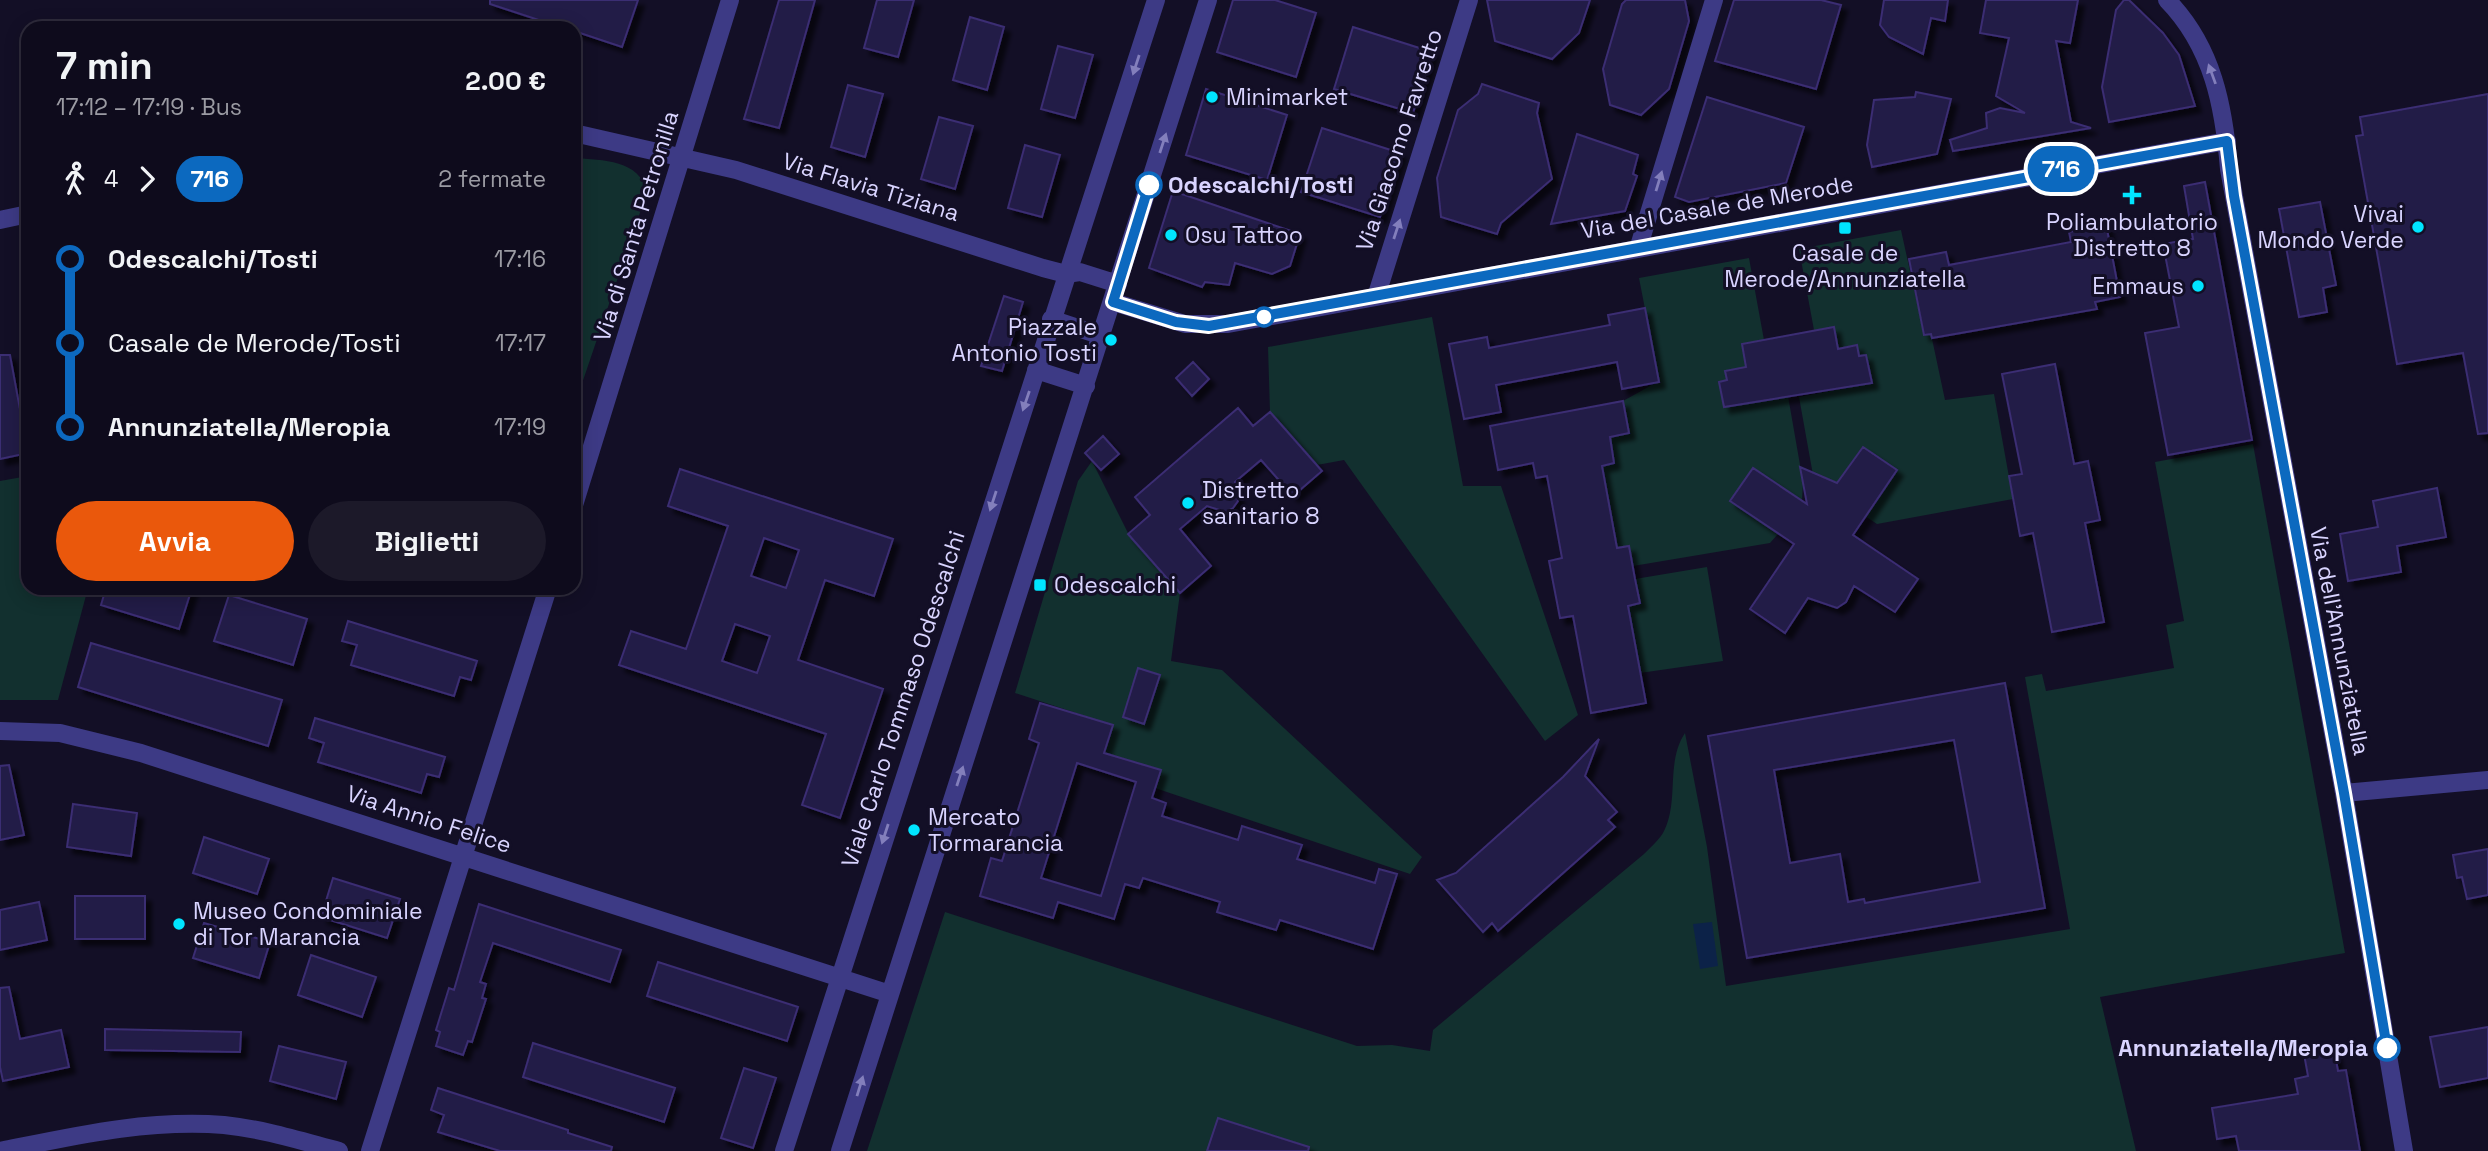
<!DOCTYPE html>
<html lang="it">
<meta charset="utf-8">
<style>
body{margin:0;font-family:"Space Grotesk",sans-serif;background:#1c1929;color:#f1f3f6;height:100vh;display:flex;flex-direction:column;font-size:26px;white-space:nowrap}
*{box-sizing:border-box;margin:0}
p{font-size:23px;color:#9b9ba3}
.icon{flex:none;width:38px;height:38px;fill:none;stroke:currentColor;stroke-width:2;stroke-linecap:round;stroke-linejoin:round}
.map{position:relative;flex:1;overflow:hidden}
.drawer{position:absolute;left:21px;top:21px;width:560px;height:574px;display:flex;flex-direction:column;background:#0e0b1c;border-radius:21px;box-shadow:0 4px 18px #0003,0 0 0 2px #2e2b3b}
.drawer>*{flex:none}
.badge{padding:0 14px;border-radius:23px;font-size:24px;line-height:46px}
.map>.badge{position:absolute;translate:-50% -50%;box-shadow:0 0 0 4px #fff}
.legs{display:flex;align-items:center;gap:10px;height:77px;padding:0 35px;font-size:23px}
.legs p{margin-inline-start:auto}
.head{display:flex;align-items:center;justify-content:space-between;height:119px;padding:0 35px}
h1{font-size:38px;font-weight:700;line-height:52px}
.button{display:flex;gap:14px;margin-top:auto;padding:14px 35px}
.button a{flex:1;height:80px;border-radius:42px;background:#ea580c;color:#fff;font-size:28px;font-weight:700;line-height:80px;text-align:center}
.button a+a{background:#1c1929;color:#f1f3f6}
ul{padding:0 35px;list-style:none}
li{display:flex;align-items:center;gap:24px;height:84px;font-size:26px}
li i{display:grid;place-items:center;width:10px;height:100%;margin:0 9px;background:currentColor}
li i::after{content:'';width:18px;height:18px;margin:-9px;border:5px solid;border-radius:50%;background:#0e0b1c}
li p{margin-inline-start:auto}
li:first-child i{background:linear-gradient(#0000 50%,currentColor 0)}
li:last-child i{background:linear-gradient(currentColor 50%,#0000 0)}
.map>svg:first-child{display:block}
</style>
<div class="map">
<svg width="2488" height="1151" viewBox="0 0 2488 1151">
<defs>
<filter id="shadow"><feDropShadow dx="6" dy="6" stdDeviation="2" flood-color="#0009"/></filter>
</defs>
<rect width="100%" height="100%" fill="#130f26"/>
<!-- green -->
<path fill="#12302f" d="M574,158C603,160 640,160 647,192L574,407Z
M1901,230L1924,335L1931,334L1945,400L1994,394L2013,499L1877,524L1865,516L1897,470L1862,447L1831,493L1824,478L1813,475L1799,397L1872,383L1866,356H1859L1857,345L1838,349L1834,327L1814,330L1799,249Z
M1749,258L1764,340L1742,344L1746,367L1725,371L1727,380L1719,382L1724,407L1788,396L1803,482L1802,501H1730L1778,534L1770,543L1633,566L1629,546L1617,548L1602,466L1614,463L1609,437L1629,432L1623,401L1659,381L1639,278Z
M1432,317L1463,486H1501L1578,715L1545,741L1344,460L1317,465L1270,412L1268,347Z
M2253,444L2345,953L2100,997L2136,1151H867L945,912L1357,1046L1392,1045L1430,1051L1433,1030L1644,854C1650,848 1658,841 1663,833C1680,802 1665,763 1685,733L1707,847L1726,986L2070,929L2025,677L2042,674L2046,691L2174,668L2166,625L2184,621L2155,462Z
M1092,461L1128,533L1180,593L1171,661L1222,670L1422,857L1410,874L1155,788L1160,770L1104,753L1113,725L1015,693L1078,481Z
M28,476V588H88L58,700H0V481Z
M1707,567L1723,661L1640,673L1628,606L1639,603L1635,579Z"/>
<!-- water -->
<path fill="#0c2248" d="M1712,922L1718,966L1700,969L1693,924Z"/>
<!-- building -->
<path fill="#241b47" stroke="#3b2d73" stroke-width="2" fill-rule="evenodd" filter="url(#shadow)" d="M490,0H638L622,47L574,31V28H563L490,4Z
M779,0H815L779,128L744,119Z
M877,0H914L898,57L864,48Z
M1233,0H1275L1316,13L1296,77L1217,52Z
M1487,0H1590L1579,33L1552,59L1495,41Z
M1626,0H1685L1689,21L1669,89L1641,115L1610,105L1603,69L1622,4Z
M1734,0H1821L1841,5L1816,89L1715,61Z
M1884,0H1948L1945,21L1931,18L1923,54L1889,37L1880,25Z
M1986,0H2078L2070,43L2056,41L2071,122L2091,128L1953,151L1950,140L1987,128L1986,113L2000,108L2025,113L1996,96L2009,38L1980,33Z
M2124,0H2129L2163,33L2179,55L2195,106L2109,122L2102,87L2116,10Z
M970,17L1004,27L987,90L953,80Z
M1353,27L1432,52L1413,113L1334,89Z
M1058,46L1093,55L1075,118L1041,109Z
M1482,84L1539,103L1537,113L1552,179L1501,223L1497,234L1441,217L1437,178L1458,110L1478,94Z
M848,85L883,94L865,157L831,147Z
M1206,89L1287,115L1267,180L1186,155Z
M1916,92L1951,99L1937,154L1872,167L1867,145L1874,100L1915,97Z
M2488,94V433L2478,434L2463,353L2397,364L2356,136L2363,135L2360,117Z
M1707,97L1804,127L1786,183L1689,202L1675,197Z
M939,117L973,126L955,189L921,179Z
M1322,128L1400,153L1380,217L1301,192Z
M1577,134L1638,155L1633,174L1637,176L1625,211L1551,224Z
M1025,145L1060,155L1042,217L1008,208Z
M2205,182L2252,440L2168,455L2145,333L2179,327L2163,244L2193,239L2184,186Z
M1173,191L1300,234L1290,266L1272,274L1235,263L1229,285L1205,282L1202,287L1149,268Z
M2320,202L2336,285L2323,288L2327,312L2299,317L2279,209Z
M2106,224L2120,297L2095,302L2097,309L1932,338L1931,334L1924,335L1909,259L1946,252L1949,265L2071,242L2069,232Z
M1004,296L1023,302L1002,371L981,366Z
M1645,308L1659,382L1622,389L1617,362L1496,385L1501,412L1464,419L1449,344L1487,337L1489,348L1610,325L1608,315Z
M1834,327L1838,349L1857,345L1859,356L1866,355L1872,383L1724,407L1719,382L1727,380L1725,371L1746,367L1742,344Z
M0,355H10L28,453L0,459Z
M1193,362L1209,379L1192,396L1176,378Z
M2055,364L2074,464L2088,461L2100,520L2085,523L2104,622L2052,632L2033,533L2020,536L2009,476L2022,474L2002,374Z
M1623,401L1629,433L1610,437L1614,463L1602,466L1617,548L1629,546L1635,579L1640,603L1628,606L1646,703L1591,713L1573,616L1560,618L1549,561L1562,558L1547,476L1536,478L1533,463L1498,470L1490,426Z
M1238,408L1253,426L1270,412L1322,471L1293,496L1261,460L1235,482L1238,501L1233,508L1226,512L1207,506L1180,529L1211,566L1180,593L1128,534L1150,515L1135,497Z
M1103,436L1119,454L1101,470L1085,453Z
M1863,447L1897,470L1853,535L1918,579L1895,612L1854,586L1846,602L1837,608L1808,598L1785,633L1750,609L1794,544L1730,501L1753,468L1807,504L1800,467L1837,483Z
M680,469L893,539L874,596L825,580L798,660L883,689L840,818L802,805L826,734L619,665L631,631L686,649L728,526L668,506ZM764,538L799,550L786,588L751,576ZM735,624L770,636L757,673L722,661Z
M2437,488L2446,537L2397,546L2401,572L2348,581L2340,534L2378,527L2373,501Z
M106,588H192L179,629L101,605Z
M229,595L307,619L293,665L214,641Z
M348,621L477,661L471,680L460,677L454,696L351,665L357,645L342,641Z
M91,643L282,700L268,746L78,687Z
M1138,668L1160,675L1144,724L1123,717Z
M2005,683L2045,908L1747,958L1708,736ZM1954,740L1980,882L1865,903L1864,899L1848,902L1840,854L1790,863L1774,770Z
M1040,703L1113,725L1104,753L1161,770L1152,798L1166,803L1162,816L1238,840L1242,826L1302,845L1297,859L1375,883L1379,869L1397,874L1373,949L1280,920L1276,930L1217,912L1220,902L1143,878L1139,888L1125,884L1114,919L1058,902L1053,918L980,896L991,858L1002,861L1039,743L1029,739ZM1077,763L1136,782L1101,896L1041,878Z
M315,718L445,757L439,777L427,774L421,793L318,762L324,743L309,738Z
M1599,739L1585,776L1617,812L1608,820L1615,827L1498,931L1492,923L1483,932L1437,880L1456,873L1563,777Z
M9,765L24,835L0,840V766Z
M73,804L137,813L131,856L67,847Z
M204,837L269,859L257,894L193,873Z
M2488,849V895L2467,899L2462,877L2457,878L2453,855Z
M333,878L400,899L387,938L321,917Z
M75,896H145V939H75Z
M39,902L47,940L0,950V910Z
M479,904L621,950L610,982L493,943L480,982L486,984L482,998L486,999L472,1042L468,1041L463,1055L436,1046L440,1032L436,1030L449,988L454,990Z
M204,923L270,942L259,978L193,958Z
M311,955L376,977L362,1017L298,995Z
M658,962L798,1007L787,1041L647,996Z
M9,987L20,1039L61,1030L69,1067L3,1081L0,1067V988Z
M2488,1027V1078L2440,1087L2430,1037Z
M105,1029L241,1032L240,1052L105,1050Z
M533,1043L675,1088L664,1122L523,1077Z
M279,1046L346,1062L336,1099L270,1081Z
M2334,1049L2338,1071L2346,1070L2360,1151H2239L2236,1136L2217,1139L2212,1108L2298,1094L2295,1079L2308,1076L2304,1054Z
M744,1068L776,1078L753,1148L721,1138Z
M438,1088L568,1130V1133L612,1147L611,1151H500L438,1132L444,1115L431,1110Z
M1218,1118L1309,1147L1308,1151H1207Z"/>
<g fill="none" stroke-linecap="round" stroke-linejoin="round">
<!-- street -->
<path stroke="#3d3a85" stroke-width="18" d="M2167,0C2213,47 2224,107 2229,169L2344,793L2404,1151
M574,133L736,170L1043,268L1066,274L1080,272L1118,284
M0,220L28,214
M1639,246L1714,0
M1377,294L1469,0
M1113,302L1185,324H1228L2227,141
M1051,319L1102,336
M1036,370L1086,386
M574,505L730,0
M0,731L60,733L141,753L890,994
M2344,793L2488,780
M0,1151C74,1136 147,1119 224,1125C263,1129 301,1141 339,1151
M370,1151L548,588
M784,1151L1156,0
M840,1151L1208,0"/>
</g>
<!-- one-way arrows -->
<defs><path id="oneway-solid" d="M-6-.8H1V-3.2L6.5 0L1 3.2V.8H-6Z" transform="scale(1.75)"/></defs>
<g fill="#837fbc">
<use href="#oneway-solid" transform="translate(1136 65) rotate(108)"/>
<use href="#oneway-solid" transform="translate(2212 74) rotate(-110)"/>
<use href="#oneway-solid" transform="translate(1163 143) rotate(-72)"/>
<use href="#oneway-solid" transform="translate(1659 181) rotate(-73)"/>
<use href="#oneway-solid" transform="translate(1397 229) rotate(-72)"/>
<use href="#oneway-solid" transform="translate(1026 401) rotate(109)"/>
<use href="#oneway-solid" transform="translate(993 501) rotate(108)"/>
<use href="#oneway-solid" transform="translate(960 776) rotate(-72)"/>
<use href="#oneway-solid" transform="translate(885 834) rotate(108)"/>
<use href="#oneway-solid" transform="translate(860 1086) rotate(-73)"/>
</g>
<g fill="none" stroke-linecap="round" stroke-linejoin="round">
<defs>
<path id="line-1" d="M1149,185L1113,302L1176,322L1209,326L2227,141L2234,196L2344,793L2387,1048"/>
</defs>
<!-- line-1 casing -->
<use href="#line-1" stroke="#fff" stroke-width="16"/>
<!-- line-1 -->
<use href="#line-1" stroke="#0c69bf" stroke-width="10"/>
</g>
<!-- markers -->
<g fill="#00e5ff" stroke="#130f26" stroke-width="2.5">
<circle cx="1212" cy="97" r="7"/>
<path d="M2128.5 184.5h7v7h7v7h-7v7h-7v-7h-7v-7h7z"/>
<circle cx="2418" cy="227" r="7"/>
<rect x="1838" y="221" width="14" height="14" rx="3.5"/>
<circle cx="1171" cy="235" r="7"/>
<circle cx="2198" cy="286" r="7"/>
<circle cx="1111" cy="340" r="7"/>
<circle cx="1188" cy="503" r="7"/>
<rect x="1033" y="578" width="14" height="14" rx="3.5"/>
<circle cx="914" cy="830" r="7"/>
<circle cx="179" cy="924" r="7"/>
</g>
<g fill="#fff" stroke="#0c69bf" stroke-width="3.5">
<circle cx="1149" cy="185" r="12"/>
<circle cx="1264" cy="317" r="9"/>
<circle cx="2387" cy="1048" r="12"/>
</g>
<g text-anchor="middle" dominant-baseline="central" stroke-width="6" stroke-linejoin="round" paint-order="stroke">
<!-- poi labels -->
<g font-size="23" fill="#d9d4ff" stroke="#130f26" text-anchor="start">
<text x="1226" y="97">Minimarket</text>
<text x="2404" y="214" text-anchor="end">Vivai<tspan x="2404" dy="26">Mondo Verde</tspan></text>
<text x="2132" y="222" text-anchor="middle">Poliambulatorio<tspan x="2132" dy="26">Distretto 8</tspan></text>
<text x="1185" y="235">Osu Tattoo</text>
<text x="1845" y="253" text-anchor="middle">Casale de<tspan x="1845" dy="26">Merode/Annunziatella</tspan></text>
<text x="2184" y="286" text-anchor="end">Emmaus</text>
<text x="1097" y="327" text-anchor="end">Piazzale<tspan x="1097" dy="26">Antonio Tosti</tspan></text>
<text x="1202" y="490">Distretto<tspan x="1202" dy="26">sanitario 8</tspan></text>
<text x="1054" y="585">Odescalchi</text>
<text x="928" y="817">Mercato<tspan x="928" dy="26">Tormarancia</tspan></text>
<text x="193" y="911">Museo Condominiale<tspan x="193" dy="26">di Tor Marancia</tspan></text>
</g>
<!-- street labels -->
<g font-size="23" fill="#d9d4ff" stroke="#130f26">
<text transform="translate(1399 140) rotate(-72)">Via Giacomo Favretto</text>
<text transform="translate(871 187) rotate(17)">Via Flavia Tiziana</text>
<text transform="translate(1717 207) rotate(-10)">Via del Casale de Merode</text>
<text transform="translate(636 226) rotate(-73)">Via di Santa Petronilla</text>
<text transform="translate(2340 641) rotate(79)">Via dell'Annunziatella</text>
<text transform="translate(903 699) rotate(-72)">Viale Carlo Tommaso Odescalchi</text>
<text transform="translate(429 819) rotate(18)">Via Annio Felice</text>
</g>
<!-- stop labels -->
<g font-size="23" font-weight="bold" fill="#d9d4ff" stroke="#130f26" text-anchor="start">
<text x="1168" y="185">Odescalchi/Tosti</text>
<text x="2368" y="1048" text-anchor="end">Annunziatella/Meropia</text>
</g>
</g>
</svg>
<b class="badge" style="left:2061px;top:169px;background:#0c69bf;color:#fff">716</b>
<section class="drawer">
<div class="head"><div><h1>7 min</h1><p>17:12 – 17:19 · Bus</p></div><b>2.00 €</b></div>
<div class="legs"><svg class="icon" aria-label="walk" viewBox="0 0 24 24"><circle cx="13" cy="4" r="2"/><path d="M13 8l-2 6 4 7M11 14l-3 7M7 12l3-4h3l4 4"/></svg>4<svg class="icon" aria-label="forward" viewBox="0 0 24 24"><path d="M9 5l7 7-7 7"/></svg><b class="badge" style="background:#0c69bf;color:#fff">716</b><p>2 fermate</p></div>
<ul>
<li><i style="color:#0c69bf"></i><b>Odescalchi/Tosti</b><p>17:16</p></li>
<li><i style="color:#0c69bf"></i><span>Casale de Merode/Tosti</span><p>17:17</p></li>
<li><i style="color:#0c69bf"></i><b>Annunziatella/Meropia</b><p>17:19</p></li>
</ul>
<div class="button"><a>Avvia</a><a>Biglietti</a></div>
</section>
</div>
